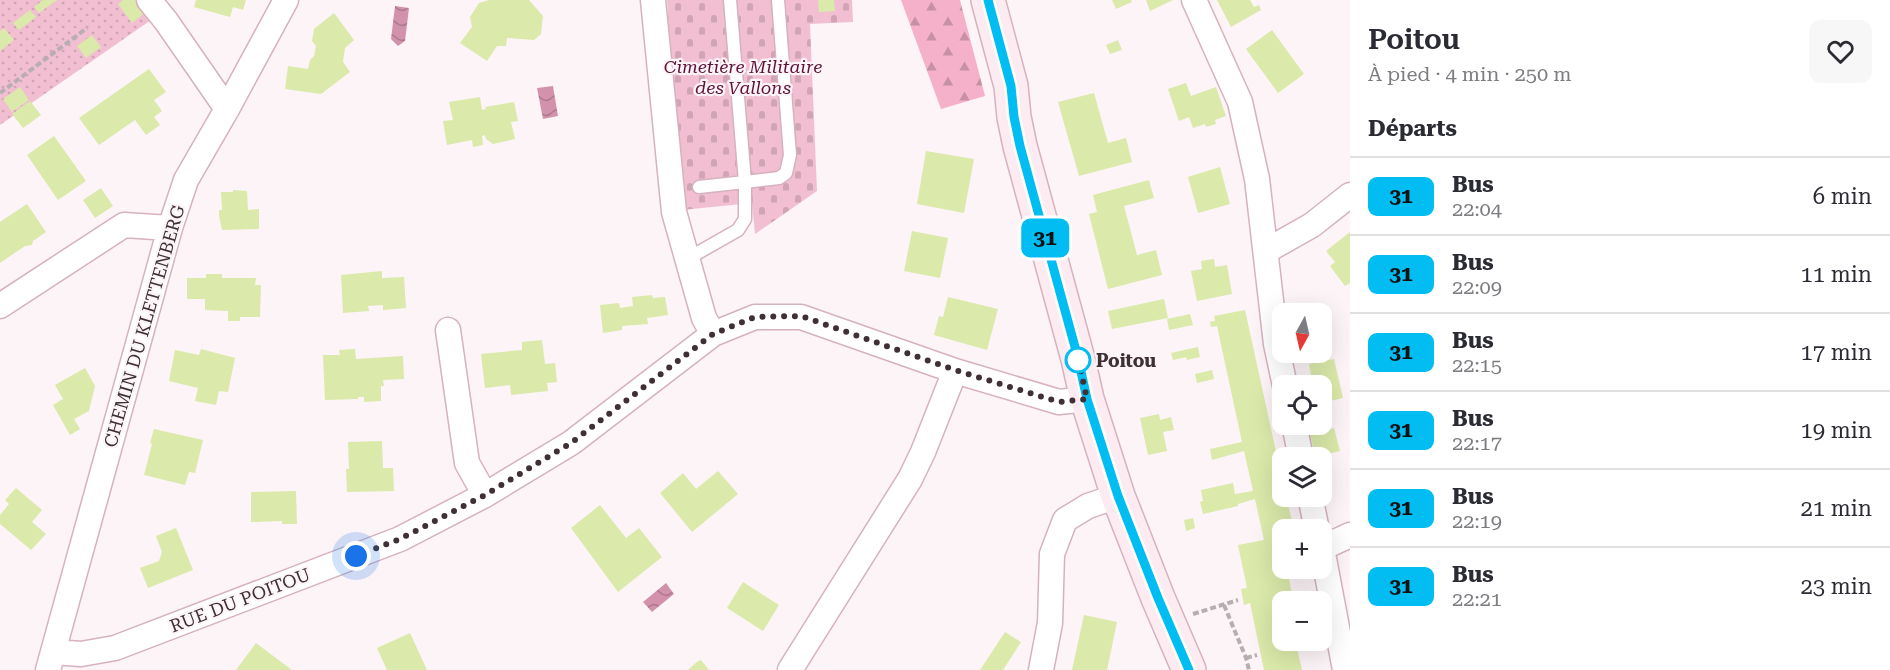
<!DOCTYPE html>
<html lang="fr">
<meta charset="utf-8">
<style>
body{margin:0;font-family:"Roboto Serif",serif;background:#f7f7f7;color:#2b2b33;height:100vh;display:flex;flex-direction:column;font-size:22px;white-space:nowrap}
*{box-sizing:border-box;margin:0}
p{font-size:20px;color:#7c7c81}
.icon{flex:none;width:33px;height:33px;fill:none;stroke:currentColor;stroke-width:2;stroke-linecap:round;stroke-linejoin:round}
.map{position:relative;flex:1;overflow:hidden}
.panel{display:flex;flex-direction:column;background:#fff;width:540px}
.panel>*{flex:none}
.badge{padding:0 12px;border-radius:9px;font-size:21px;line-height:39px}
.needle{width:39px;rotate:188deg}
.controls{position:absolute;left:1272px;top:303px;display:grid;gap:12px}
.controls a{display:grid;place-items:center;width:60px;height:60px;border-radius:12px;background:#fff;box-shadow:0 6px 24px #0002;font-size:30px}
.you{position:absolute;width:30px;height:30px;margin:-15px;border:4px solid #fff;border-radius:50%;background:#1a73e8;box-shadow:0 0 0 9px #1a73e833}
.map>.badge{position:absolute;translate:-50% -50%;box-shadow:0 0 0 3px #fff}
h2{padding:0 18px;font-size:22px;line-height:54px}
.round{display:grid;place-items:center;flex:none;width:63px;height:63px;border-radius:12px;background:#f7f7f7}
.head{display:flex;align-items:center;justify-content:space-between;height:102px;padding:0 18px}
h1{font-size:28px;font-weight:600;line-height:45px}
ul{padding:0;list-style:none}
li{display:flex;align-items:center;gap:18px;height:78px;padding:0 18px;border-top:2px solid #e1e1e2}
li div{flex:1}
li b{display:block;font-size:22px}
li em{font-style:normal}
li .badge{min-width:66px;font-weight:700;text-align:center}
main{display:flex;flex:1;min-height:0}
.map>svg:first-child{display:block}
</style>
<main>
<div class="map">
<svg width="1350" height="670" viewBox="0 0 1350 670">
<defs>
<pattern id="grass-dots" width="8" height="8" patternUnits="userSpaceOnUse" patternTransform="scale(1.5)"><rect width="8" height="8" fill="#f1bfd1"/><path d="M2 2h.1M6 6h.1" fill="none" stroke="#d0a4b4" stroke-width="1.8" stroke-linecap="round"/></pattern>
<pattern id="forest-firs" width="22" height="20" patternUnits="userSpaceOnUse" patternTransform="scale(1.5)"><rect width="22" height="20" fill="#f5b1ca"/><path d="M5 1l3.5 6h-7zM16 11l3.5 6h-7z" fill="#c890a5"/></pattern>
<pattern id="cemetery-stones" width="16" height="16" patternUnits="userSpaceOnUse" patternTransform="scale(1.5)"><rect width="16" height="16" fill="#f1bfd1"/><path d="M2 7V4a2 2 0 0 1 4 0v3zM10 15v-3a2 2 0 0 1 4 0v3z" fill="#d0a4b4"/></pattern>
<pattern id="water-waves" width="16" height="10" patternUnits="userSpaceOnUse" patternTransform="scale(1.5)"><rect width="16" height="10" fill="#d392ab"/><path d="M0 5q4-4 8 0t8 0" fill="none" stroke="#ad788c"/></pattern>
</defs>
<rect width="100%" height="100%" fill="#fcf4f7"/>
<!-- grass -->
<path fill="url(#grass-dots)" d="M0,0H143L151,20L0,125Z"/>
<!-- forest -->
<path fill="url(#forest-firs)" d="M901,0H960L985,96L941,109Z"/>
<!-- cemetery -->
<path fill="url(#cemetery-stones)" d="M667,0H852L853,22L810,24L817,191L755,234L752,203L682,210Z"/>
<!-- water -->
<path fill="url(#water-waves)" d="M395,6L409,8L405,41L398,46L391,39Z
M553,86L558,116L543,119L537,88Z
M666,583L674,594L652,612L643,602Z"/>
<!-- building -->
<path fill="#dbe9aa" d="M43,0H57L39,13L34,7Z
M123,0H136L146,12L132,23L118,4Z
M196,0H246L243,10L233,7L230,17L194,7Z
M489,0H529L543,16L541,34L534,40L507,38L506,46H497L487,61L460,43L472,27L470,17L479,3Z
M818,0H834L835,11L819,12Z
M1112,0H1131L1132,2L1116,9Z
M1146,0H1173L1150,11Z
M1217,0H1250L1254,7L1259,5L1261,10L1231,27Z
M30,10L36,17L19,30L13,23Z
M334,13L354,40L345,48L343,62L350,72L321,94L285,89L288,66L308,69L310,60L314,56L316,46L312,41L314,29Z
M4,28L14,40L0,51V31Z
M1272,30L1304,74L1278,93L1246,49Z
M92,35L101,47L86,58L77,46Z
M1118,40L1122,50L1110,54L1106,45Z
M149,69L166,92L154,100L162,111L154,117L160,125L146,135L135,120L99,145L79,118Z
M1186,83L1191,96L1216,87L1226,116L1215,120L1216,124L1206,127L1205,124L1193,128L1189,117L1179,121L1168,89Z
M20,87L29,100L12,112L3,99Z
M1094,93L1108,143L1126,138L1132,162L1079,176L1058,102Z
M480,97L482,110L486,109L485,107L514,102L518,121L511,122L515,139L493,144L486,139L485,135L482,136L483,145L473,147L472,140L447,145L443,121L453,120L449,102Z
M30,101L41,115L23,128L12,114Z
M54,136L86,181L58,200L27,155Z
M926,151L974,159L964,213L917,204Z
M1220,167L1230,204L1198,213L1188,177Z
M1149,180L1154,198L1124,206L1137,255L1156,250L1162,275L1108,289L1089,214L1097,212L1093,195Z
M101,188L113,206L95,218L83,200Z
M233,190L247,191L248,210L259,209V229L222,230L219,216V210H222L221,192H233Z
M27,204L46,232L33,241L32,245L25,246L0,263V222Z
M912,231L948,238L940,278L904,271Z
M1350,232V283L1345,286L1330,266L1335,262L1326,251Z
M1214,259L1215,267L1227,265L1232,294L1197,301L1191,271L1202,269L1201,261Z
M382,271V278L404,277L406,308L383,310V305L368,306L369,311L343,313L341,275Z
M206,274H222V278H256L255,285H261L260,317H240V321H228V311L205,310V299H187V278H206Z
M652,295L653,298L665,297L668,315L647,318L648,324L622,326V330L603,333L600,305L619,303L620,308L633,306L632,297Z
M948,297L998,309L987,350L934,335L939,316L943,317Z
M1164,299L1168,318L1112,329L1108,311Z
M1245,310L1282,479V496H1286L1294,530H1282V536L1277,537L1282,568L1286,579L1289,578L1292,595H1289L1290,602H1282V640H1295L1302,670H1264L1250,603L1244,605L1241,589L1247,588L1238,545L1264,540L1255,499L1238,504V506L1203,514L1200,502L1203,501L1201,490L1233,483L1235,494L1253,491L1244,451L1212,460L1210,449L1242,442L1217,326L1211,327L1210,322L1215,321L1214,316Z
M1190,314L1193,325L1169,330L1167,319Z
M542,340L545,364L555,363L557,382L547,383L548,391L511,395L510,385L485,388L481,354L522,350V342Z
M1198,347L1200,357L1187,360L1186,357L1173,360L1171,353Z
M201,349L235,358L228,392L219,391L216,405L195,401L198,388L169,381L175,350L199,355Z
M355,349L356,359L403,356L404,379L383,380L384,386H381V401L364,402V397H358V399L325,400L323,355H340L339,350Z
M1334,359L1343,398L1326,402L1330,416L1322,419V386H1313L1309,364Z
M85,368L95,386L89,411L74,419L80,429L70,435L53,405L63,399L55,385Z
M1212,370L1214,379L1197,383L1195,374Z
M1159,414L1160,420L1171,417L1174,430L1163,432L1167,451L1148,455L1140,418Z
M1334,428L1340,451L1316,457L1310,435Z
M154,429L203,440L195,473L189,472L185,485L144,475L152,444L150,443Z
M382,441L383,468H393L394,491L347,492L346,469H349L348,442Z
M718,471L738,494L692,532L660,493L683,473L696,489Z
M16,488L42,510L32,522L46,534L31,550L0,524V515L9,504L5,500Z
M296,491L297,524H282V521L251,522V492Z
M600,505L626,538L639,528L662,557L618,592L571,528Z
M1193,518L1195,528L1186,531L1184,520Z
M176,528L193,570L148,588L140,568L159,561L162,552L156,536Z
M743,582L779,605L763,631L727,608Z
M1084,615L1117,622L1107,670H1072Z
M1005,632L1021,642L1003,670H980Z
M410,633L427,670H387L377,648Z
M256,643L292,670H236Z
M701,660L709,670H688L698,661Z"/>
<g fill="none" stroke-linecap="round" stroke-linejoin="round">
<defs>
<path id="lane" d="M699,187L745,182L730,0
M687,259L738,230L745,219V182L779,178L786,173L790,155L778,0"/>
<path id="street" d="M149,0L166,21L227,109
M653,0L674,212L704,318L713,334
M1194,0L1240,102L1257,179L1276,344L1285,386
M1266,251L1312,225L1350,195
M0,306L124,225L170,228
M448,330L467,463L485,495
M1294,424L1301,458
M1310,496L1317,530
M1322,548L1345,670
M1322,548L1350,535
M54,652L81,654L115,648L400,539L485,495L571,443L713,334L755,317H801L955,371L1059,402L1087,399
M48,670L170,228L186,180L227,109L286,0
M790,670L910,479L923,452L955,371
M1041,670L1050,623L1052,554L1065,520L1088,506L1118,496"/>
<path id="secondary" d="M988,0L1011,86L1014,117L1020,146L1078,359L1087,399L1118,496L1158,598L1189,670"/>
</defs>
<!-- lane casing -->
<use href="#lane" stroke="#d6b2be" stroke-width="15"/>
<!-- street casing -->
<use href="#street" stroke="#d6b2be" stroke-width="27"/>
<!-- secondary casing -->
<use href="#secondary" stroke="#d6b2be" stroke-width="36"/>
<!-- path -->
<path stroke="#b8aeb2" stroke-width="4" stroke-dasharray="6 3" stroke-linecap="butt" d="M0,93L87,28
M1224,605L1246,658L1249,670
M1193,614L1238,600
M1246,658L1257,655"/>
<!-- lane -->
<use href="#lane" stroke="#fff" stroke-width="12"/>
<!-- street -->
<use href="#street" stroke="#fff" stroke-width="24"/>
<!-- secondary -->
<use href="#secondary" stroke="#fcecf2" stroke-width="33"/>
</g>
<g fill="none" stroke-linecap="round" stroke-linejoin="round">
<defs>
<path id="line" d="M988,0L1011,86L1014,117L1020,146L1078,358L1087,399L1118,496L1158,598L1189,670"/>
</defs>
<!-- line casing -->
<use href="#line" stroke="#fff" stroke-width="14"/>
<!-- line -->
<use href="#line" stroke="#01bdf2" stroke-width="9"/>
<!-- walk -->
<path stroke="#3e3035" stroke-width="6" stroke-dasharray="0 10.8" d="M356,556L400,539L485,495L571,443L713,334L755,317L801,316L955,370L1059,402L1087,399L1078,358V360"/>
</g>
<!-- markers -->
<circle fill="#fff" stroke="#01bdf2" stroke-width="3" cx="1078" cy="360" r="12"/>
<g text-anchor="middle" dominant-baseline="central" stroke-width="4.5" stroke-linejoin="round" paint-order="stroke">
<!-- park labels -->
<g font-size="18" font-style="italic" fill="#601339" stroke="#fcf4f7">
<text x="743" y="66">Cimetière Militaire<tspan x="743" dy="21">des Vallons</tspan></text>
</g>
<!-- street labels -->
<g font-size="18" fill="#3e3035" stroke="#fcf4f7">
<text transform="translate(144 326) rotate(-74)">CHEMIN DU KLETTENBERG</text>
<text transform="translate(240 600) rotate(-21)">RUE DU POITOU</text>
</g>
<!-- stop labels -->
<g font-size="18" font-weight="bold" fill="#3e3035" stroke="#fcf4f7" text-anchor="start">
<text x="1096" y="360">Poitou</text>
</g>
</g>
</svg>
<div class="controls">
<a><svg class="needle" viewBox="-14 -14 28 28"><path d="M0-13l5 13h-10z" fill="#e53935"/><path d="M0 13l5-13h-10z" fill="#7c7c81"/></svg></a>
<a><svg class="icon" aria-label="locate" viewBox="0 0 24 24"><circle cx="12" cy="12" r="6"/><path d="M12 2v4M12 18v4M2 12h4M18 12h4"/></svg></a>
<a><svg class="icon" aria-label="layers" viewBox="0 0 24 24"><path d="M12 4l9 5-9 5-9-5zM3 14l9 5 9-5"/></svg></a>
<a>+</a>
<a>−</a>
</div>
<div class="you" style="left:356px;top:556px"></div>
<b class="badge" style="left:1045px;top:238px;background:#01bdf2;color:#111">31</b>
</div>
<section class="panel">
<div class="head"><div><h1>Poitou</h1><p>À pied · 4 min · 250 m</p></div><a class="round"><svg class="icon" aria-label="heart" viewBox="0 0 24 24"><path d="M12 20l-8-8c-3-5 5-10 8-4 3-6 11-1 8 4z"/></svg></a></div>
<h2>Départs</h2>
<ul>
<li><span class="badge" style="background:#01bdf2;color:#111">31</span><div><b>Bus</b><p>22:04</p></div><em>6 min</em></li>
<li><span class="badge" style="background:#01bdf2;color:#111">31</span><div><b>Bus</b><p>22:09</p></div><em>11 min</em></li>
<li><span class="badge" style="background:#01bdf2;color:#111">31</span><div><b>Bus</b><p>22:15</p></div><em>17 min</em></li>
<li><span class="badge" style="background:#01bdf2;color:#111">31</span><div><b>Bus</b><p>22:17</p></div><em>19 min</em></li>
<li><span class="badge" style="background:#01bdf2;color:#111">31</span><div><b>Bus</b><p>22:19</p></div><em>21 min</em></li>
<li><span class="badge" style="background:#01bdf2;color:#111">31</span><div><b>Bus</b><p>22:21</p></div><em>23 min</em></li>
</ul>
</section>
</main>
